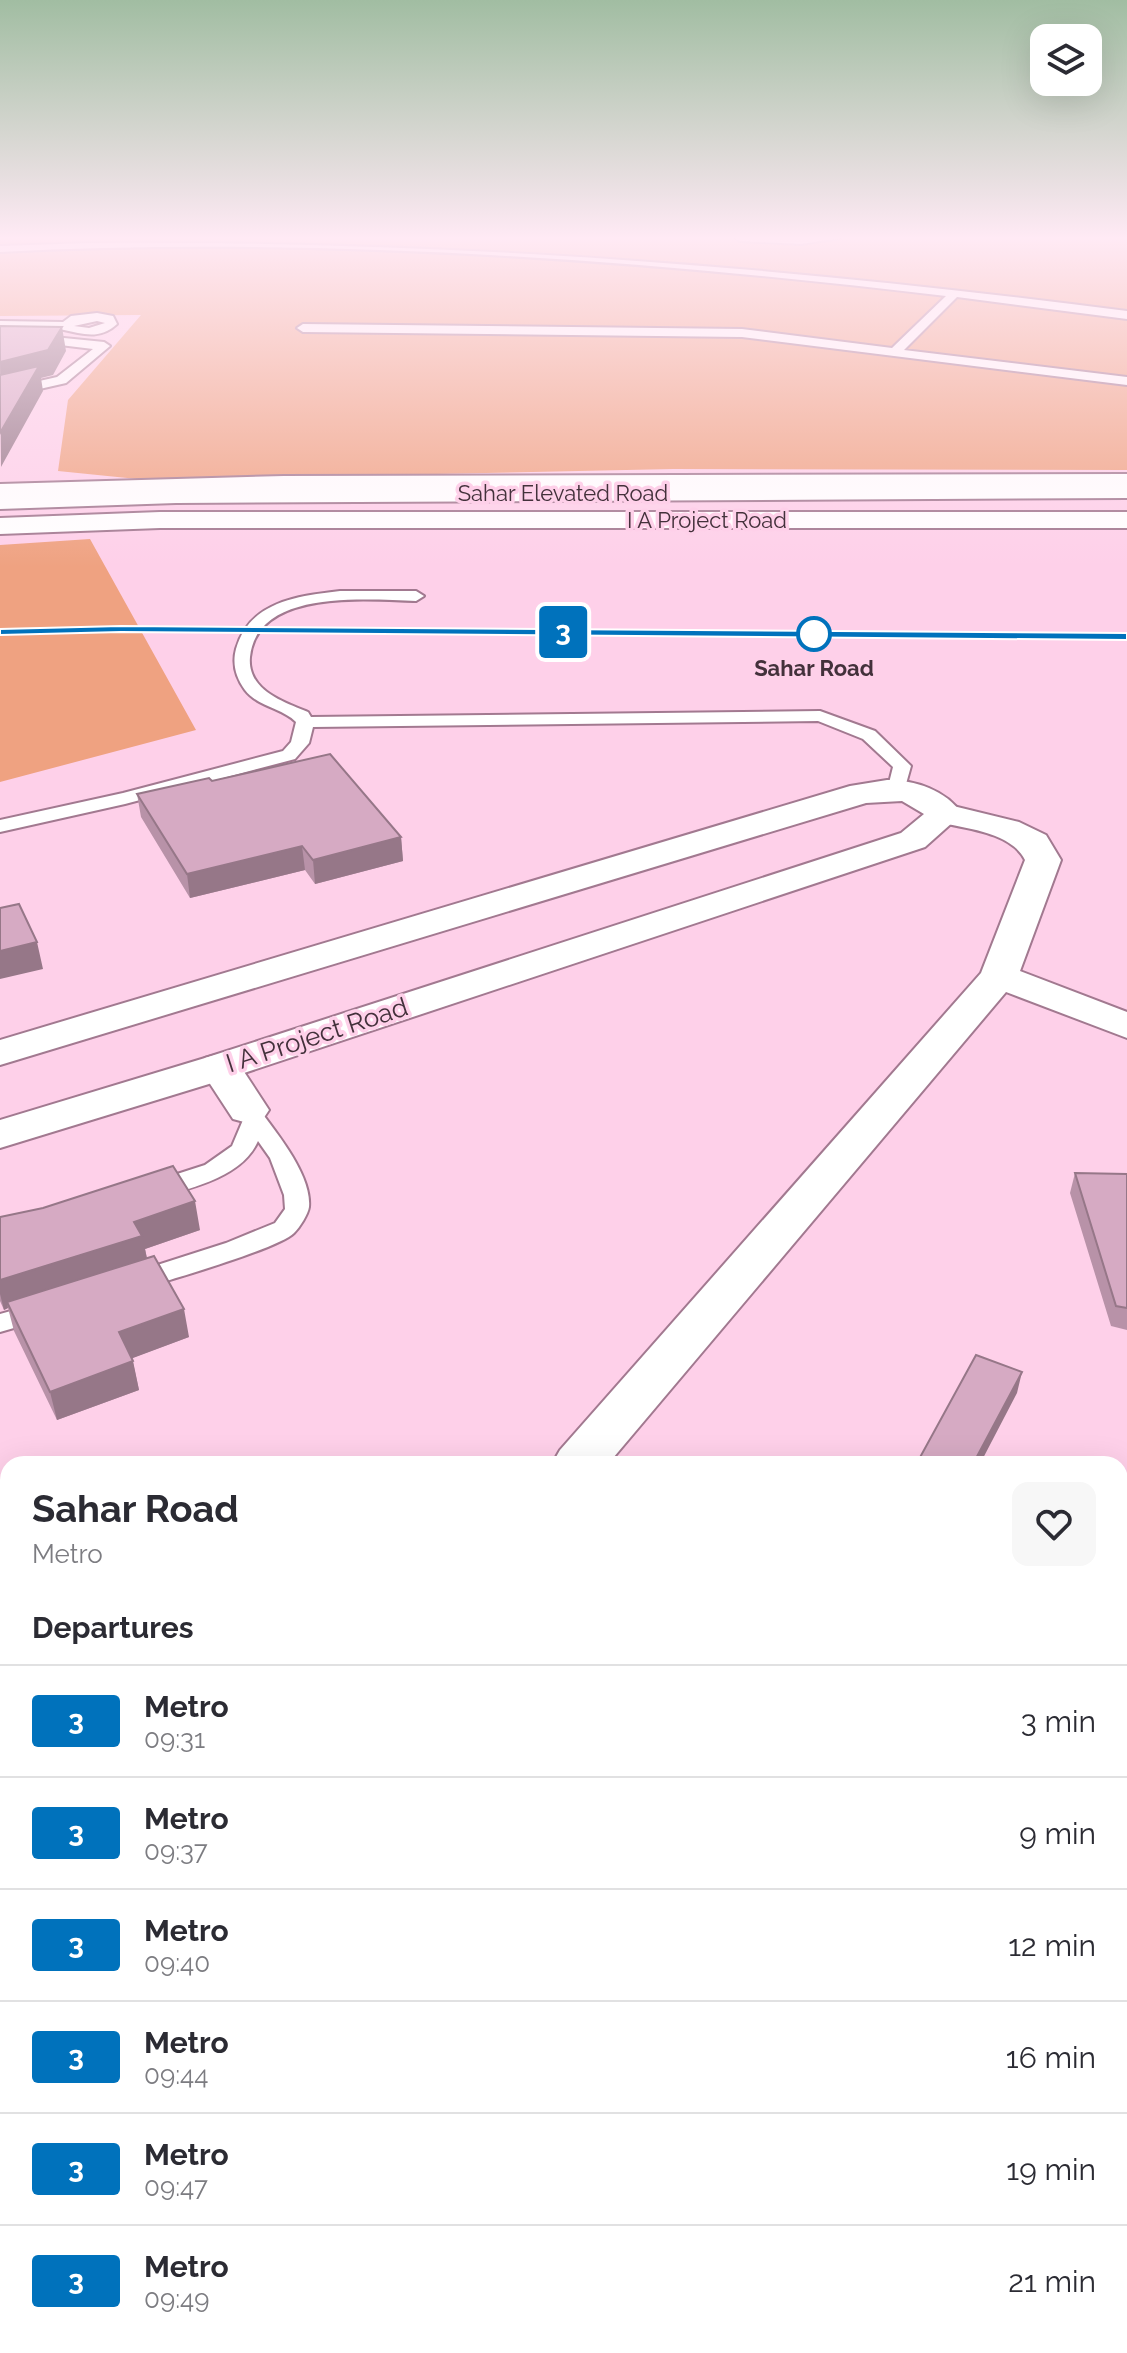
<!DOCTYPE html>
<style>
body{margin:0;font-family:Raleway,sans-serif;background:#f7f7f7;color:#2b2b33;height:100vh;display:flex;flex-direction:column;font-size:30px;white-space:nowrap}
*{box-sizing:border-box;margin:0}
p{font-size:26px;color:#7c7c81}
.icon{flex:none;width:44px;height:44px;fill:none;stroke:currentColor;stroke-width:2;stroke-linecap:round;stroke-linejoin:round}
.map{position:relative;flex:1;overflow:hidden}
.panel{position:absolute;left:0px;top:1456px;width:1128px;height:898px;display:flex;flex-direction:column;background:#fff;border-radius:24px 24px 0 0;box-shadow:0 8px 32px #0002}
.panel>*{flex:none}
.badge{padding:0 16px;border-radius:6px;font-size:28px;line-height:52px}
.fabs{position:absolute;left:1030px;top:24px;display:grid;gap:16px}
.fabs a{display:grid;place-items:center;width:72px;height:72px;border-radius:16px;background:#fff;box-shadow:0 8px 32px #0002;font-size:40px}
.map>.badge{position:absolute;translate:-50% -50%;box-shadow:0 0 0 4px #fff}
h2{padding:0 32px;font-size:30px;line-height:72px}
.round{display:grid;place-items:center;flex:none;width:84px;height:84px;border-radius:16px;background:#f7f7f7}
.headline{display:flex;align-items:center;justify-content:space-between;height:136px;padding:0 32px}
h1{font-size:38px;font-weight:700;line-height:60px}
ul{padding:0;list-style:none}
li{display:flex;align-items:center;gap:24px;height:112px;padding:0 32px;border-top:2px solid #e1e1e2}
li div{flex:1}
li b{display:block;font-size:30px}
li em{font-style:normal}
li .badge{min-width:88px;font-weight:700;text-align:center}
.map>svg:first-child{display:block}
</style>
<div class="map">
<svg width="1127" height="2353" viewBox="0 0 1127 2353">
<rect width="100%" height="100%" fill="#fed0e9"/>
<!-- green -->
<path fill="#efa281" d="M0,238H1127V470L673,469L147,480L58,471L68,400L141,315L0,316Z
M90,539L196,730L0,782V545Z"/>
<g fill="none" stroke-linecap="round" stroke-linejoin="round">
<defs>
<path id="lane" d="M735,238H840L801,244L740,241Z
M90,243C441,240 780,266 1127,311V319L957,297L904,350L1127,377V385L742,337L303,332L297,328L303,324L742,329L892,348L946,296C637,259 311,236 0,252V246Z
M97,313L113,316L117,324C100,340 83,334 64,330C45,325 20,329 0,329V321L63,322L71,316ZM97,321L105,323L89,328L74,326Z
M64,338L104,342L110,346L66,383L0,398V390L57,377L93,349L60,345V339Z
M340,591H416L424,596L416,601C368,600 257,588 250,657C247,690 283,702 308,712L311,717L820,711L875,731L911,766L904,791H890L888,787L893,767L863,739L818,721L313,727L309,743L295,759L125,804L0,832V820L123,793L283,751L291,742L296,722C282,708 258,707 245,690C236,678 232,664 236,649C249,602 297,596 340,591Z
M248,1103L256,1105C274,1130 312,1174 309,1207C308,1214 300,1227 294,1233C278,1249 160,1283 132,1291L123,1288L119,1282L123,1276L226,1243L275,1223L285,1209L284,1195L270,1158L258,1141C242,1178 188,1189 152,1199L143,1197L140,1191L143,1185L205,1165L232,1146L243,1120L236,1110L240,1105Z
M43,1302L52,1305L56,1311L52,1317L0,1332V1314Z"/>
<path id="street" d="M945,804L1019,822L1046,835L1061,860L1020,971L1127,1012V1038L1006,992L608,1464H552L560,1450L981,973L1025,860C1011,831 961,828 933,821L928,814L933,807Z
M220,1054L235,1058L269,1110L263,1119L248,1123L233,1119L199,1067L205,1058Z"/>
<path id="secondary" d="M1127,474V490L284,492L0,500V484L284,476Z
M160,512H1127V528H160L0,534V518Z
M887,780C915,780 946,790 962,814L925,847L235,1076L0,1148V1120L205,1058L901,833L924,814L902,801L866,803L0,1065V1040L850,786Z"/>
<path id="primary" d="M1127,482V498L176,503L0,509V493L176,487Z"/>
</defs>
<!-- lane casing -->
<use href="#lane" stroke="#a27990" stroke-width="4"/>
<!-- street casing -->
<use href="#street" stroke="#a27990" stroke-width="4"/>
<!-- secondary casing -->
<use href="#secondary" stroke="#a27990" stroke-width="4"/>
<!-- primary casing -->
<use href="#primary" stroke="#a27990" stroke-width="4"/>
<!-- lane -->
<use href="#lane" fill="#fff" fill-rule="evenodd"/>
<!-- street -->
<use href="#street" fill="#fff" fill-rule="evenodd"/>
<!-- secondary -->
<use href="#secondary" fill="#fff" fill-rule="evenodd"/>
<!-- primary -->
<use href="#primary" fill="#fff" fill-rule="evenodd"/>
</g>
<!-- wall -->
<path fill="#b892a8" d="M212,781L401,837L403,861L315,884L305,870L190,898L141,817L137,794Z
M1075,1173L1127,1174V1330L1111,1326L1070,1193Z
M0,1217L200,1230L145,1249L147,1258L189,1337L132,1358L139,1390L57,1420L14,1331L8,1308L4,1310L0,1301Z"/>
<!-- shaded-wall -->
<path fill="#967788" d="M62,327L66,351L53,375L41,378L43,391L1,467L0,362Z
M401,837L403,861L315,884L313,860Z
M302,846L305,870L190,898L187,874Z
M37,942L43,969L0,979V951Z
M195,1201L200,1230L145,1249L148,1264L7,1302L8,1308L4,1310L0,1294V1280L134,1222Z
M184,1309L189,1337L125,1361L119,1332Z
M133,1361L139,1390L57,1420L50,1392Z
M1022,1372L1017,1393L980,1464H973Z"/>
<!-- building -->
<path fill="#d6aac3" stroke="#967788" stroke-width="2" d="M0,326L62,327L48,350L0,362Z
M39,366L0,433V375Z
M330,754L401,837L313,860L302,846L187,874L137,794L209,778L212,781Z
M19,904L37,942L0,951V908Z
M173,1166L195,1201L134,1222L142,1236L0,1280V1217L43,1208Z
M1075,1173L1127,1174V1308L1116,1306Z
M154,1256L184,1309L119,1332L133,1361L50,1392L7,1302Z
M976,1355L1022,1372L973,1464H924L918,1461Z
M622,2346H774L784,2351V2353H620Z"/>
<!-- sky -->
<linearGradient id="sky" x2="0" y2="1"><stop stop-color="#a1bda2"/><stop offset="0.42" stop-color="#ffeaf5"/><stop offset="1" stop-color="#ffeaf5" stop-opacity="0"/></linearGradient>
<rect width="1127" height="567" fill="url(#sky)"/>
<!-- line -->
<path fill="#0072bc" stroke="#fff" stroke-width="2" d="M121,626L1127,633V640L121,632L0,635V629Z"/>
<!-- markers -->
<circle fill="#fff" stroke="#0072bc" stroke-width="4" cx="814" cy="634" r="16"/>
<g text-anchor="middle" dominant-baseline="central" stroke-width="7" stroke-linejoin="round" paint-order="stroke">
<!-- far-street labels -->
<g font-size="22" fill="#43313b" stroke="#fed0e9">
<text x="563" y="493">Sahar Elevated Road</text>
<text x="707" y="520">I A Project Road</text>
</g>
<!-- far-stop labels -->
<g font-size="22" font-weight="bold" fill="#43313b" stroke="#fed0e9">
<text x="814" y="668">Sahar Road</text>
</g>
<!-- street labels -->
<g font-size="26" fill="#43313b" stroke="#fed0e9">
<text transform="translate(317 1035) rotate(-18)">I A Project Road</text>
</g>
</g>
</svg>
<div class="fabs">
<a><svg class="icon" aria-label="layers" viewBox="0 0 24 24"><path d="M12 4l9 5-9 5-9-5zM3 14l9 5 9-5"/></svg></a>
</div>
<b class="badge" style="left:563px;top:632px;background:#0072bc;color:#fff">3</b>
<section class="panel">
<div class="headline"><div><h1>Sahar Road</h1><p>Metro</p></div><a class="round"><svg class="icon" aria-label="heart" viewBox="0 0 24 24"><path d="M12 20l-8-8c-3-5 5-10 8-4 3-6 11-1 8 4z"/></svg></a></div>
<h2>Departures</h2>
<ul>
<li><span class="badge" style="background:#0072bc;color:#fff">3</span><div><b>Metro</b><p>09:31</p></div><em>3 min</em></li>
<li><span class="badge" style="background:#0072bc;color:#fff">3</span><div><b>Metro</b><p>09:37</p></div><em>9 min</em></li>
<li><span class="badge" style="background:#0072bc;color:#fff">3</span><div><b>Metro</b><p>09:40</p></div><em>12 min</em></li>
<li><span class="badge" style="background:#0072bc;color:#fff">3</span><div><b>Metro</b><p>09:44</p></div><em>16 min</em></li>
<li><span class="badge" style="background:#0072bc;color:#fff">3</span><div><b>Metro</b><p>09:47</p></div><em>19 min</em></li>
<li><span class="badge" style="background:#0072bc;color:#fff">3</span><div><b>Metro</b><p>09:49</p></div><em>21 min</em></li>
</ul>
</section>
</div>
